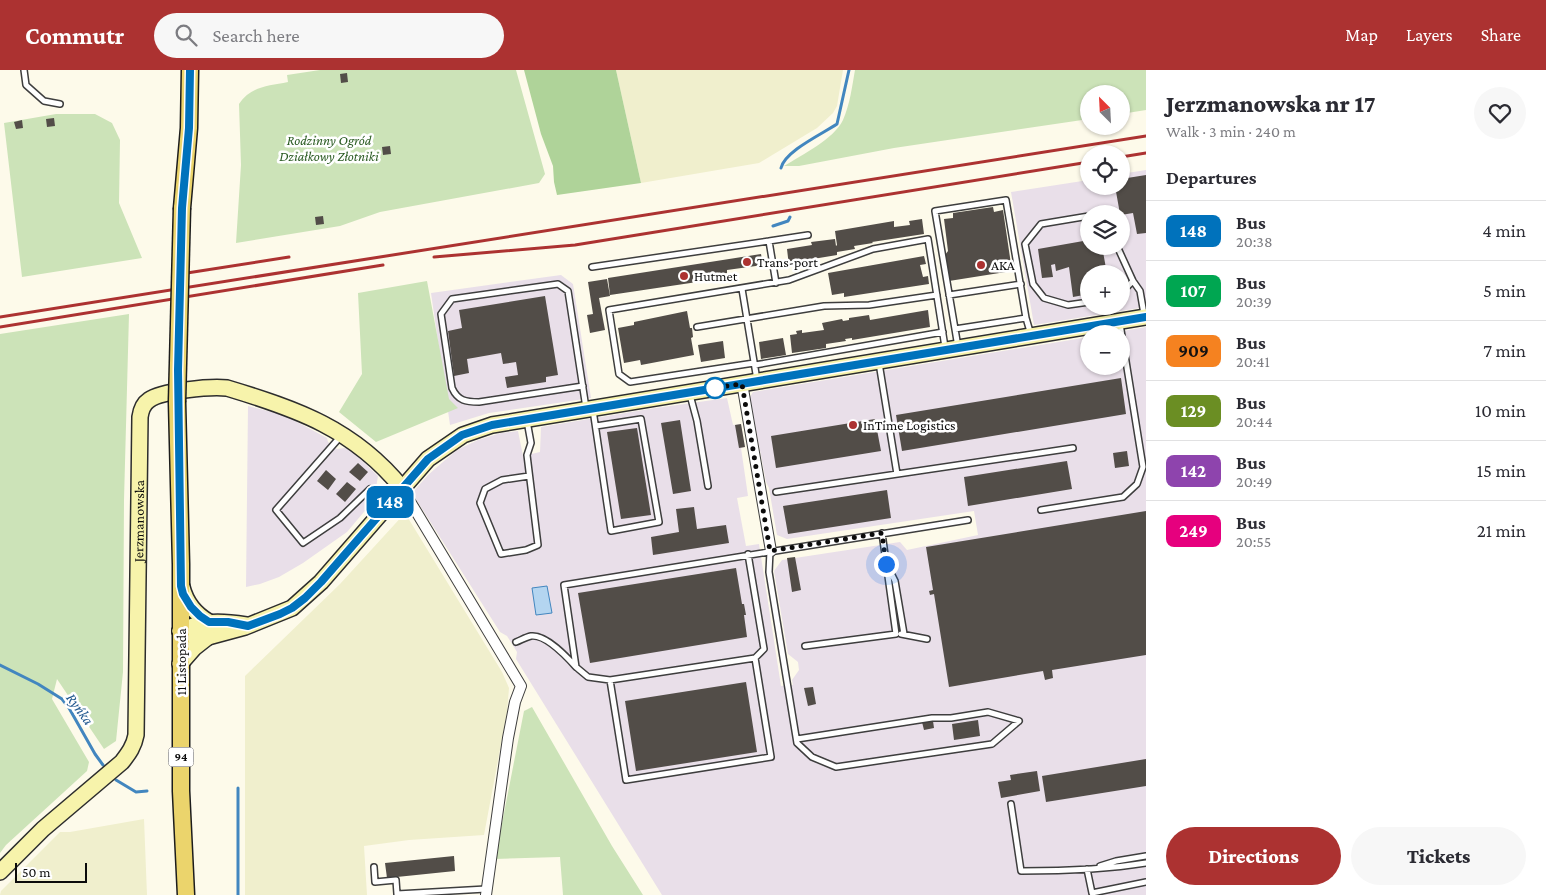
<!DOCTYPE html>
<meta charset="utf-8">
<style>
body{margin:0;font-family:"Crimson Pro",serif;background:#f7f7f7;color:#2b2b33;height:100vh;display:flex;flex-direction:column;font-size:19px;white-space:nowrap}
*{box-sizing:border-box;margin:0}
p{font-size:16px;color:#7c7c81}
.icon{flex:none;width:28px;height:28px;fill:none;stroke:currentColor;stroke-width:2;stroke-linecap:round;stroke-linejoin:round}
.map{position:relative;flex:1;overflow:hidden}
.drawer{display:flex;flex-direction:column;background:#fff;width:400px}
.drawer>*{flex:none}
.badge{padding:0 10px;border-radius:8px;font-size:18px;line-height:32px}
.needle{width:32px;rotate:336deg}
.tools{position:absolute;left:1080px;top:15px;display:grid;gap:10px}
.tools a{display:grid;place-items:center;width:50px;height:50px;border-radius:50%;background:#fff;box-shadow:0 1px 4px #0004;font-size:25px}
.scale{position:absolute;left:15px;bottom:12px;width:72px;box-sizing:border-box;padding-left:5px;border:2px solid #0b0b0b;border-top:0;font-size:14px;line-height:18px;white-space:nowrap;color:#0b0b0b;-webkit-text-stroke:4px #fff;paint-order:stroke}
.you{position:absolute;width:25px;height:25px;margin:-12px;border:4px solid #fff;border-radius:50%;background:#1a73e8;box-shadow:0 0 0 8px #1a73e833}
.map>.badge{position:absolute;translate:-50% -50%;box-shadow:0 0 0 2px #fff}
h2{padding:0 20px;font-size:19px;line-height:45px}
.round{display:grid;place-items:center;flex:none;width:52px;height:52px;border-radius:26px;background:#f7f7f7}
.overview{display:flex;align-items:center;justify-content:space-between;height:85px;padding:0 20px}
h1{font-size:24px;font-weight:800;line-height:38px}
.cta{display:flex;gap:10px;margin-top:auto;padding:10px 20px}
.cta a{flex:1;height:58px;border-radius:30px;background:#ac3231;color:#fff;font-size:20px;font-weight:800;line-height:58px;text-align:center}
.cta a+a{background:#f7f7f7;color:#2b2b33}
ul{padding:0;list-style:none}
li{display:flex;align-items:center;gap:15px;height:60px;padding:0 20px;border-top:1px solid #e1e1e2}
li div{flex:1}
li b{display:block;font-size:19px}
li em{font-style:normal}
li .badge{min-width:55px;font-weight:700;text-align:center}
header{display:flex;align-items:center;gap:30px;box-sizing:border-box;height:70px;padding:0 25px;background:#ac3231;color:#fff}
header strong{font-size:24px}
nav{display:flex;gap:28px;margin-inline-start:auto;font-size:18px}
.search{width:350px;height:45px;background:#f7f7f7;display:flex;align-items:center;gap:12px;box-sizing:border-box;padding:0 18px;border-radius:28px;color:#7c7c81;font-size:19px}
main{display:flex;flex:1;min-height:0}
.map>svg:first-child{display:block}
</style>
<header>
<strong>Commutr</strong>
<div class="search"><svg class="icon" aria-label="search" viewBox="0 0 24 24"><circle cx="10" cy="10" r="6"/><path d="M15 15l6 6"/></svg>Search here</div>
<nav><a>Map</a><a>Layers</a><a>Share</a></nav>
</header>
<main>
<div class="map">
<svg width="1146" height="825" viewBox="0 0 1146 825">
<rect width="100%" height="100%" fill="#fdfaea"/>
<!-- industrial -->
<path fill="#e9dfe9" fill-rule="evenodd" d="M1146,100V237L1034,255L1011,122L1089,110V116H1121V104ZM1089,144H1121V176H1089ZM1089,204H1121V236H1089Z
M561,205L573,214L591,328L489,343L450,355L431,223Z
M1146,257V825H662L516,589L517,582L507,566L500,562L412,423L428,405L444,391L457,380L478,370L501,363L518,361L523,386L540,382L541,357L649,339L727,328L733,355L741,354L745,377L741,378L748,426L737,428L746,476L759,474L781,616L793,615L792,610L799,600L798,592L788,584L774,501L782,490L900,472L907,480L978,465L974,441L787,469L777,465L769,418L766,412L755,354L750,327L753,322L1089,267V296H1121V264H1105Z
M248,336L284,345L327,368L328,372L337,379L345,378L352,381L378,406L374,430L347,462L303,493L279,507L260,514L246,517Z"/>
<!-- farmland -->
<path fill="#f0efcd" d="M616,0H843L837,36L833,43L817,58L759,93L641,113Z
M405,443L502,602L509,618L507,642L484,765L409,770L364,776L367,825H245V606L340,514Z
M144,749L147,825H0L1,821L60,762H70Z"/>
<!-- green -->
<path fill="#cce3b8" d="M320,0H516L545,104L539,113L380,142L340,156L236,173L241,95L239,34C251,16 268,16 288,12L287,5Z
M855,0H1146V40L1121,44V24H1089V49L894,78L799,96H784C802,85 834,69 843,50C850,34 852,17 855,0Z
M56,44H95L112,53L120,70L119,133L142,188L22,207L4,53Z
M427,211L449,329L458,338L376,372L339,342L362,304L358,223Z
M129,244L124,430L123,602L116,671L104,679L57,609L52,629L89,692L87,701L6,775L0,783V264Z
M532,637L612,776L643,825H563L560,787L495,789L524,641Z"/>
<!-- forest -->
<path fill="#afd399" d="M524,0H616L641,113L557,125L554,112L553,96L541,64Z"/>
<!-- water -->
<path fill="#b4d5f0" stroke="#4286bf" d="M547,516L552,543L536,545L532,518Z"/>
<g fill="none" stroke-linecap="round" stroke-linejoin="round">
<!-- stream -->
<path stroke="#4286bf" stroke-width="3" d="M781,98C785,81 822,64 837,54L849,0
M773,156L788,151L790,147
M0,595L38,614L62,629L69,638L95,684L103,695
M116,710L136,722L147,721
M238,718V825"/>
</g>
<!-- building -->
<path fill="#524d48" d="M347,3L348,12L341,13L340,4Z
M54,48L55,56L47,57L46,49Z
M22,50L23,58L16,59L14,52Z
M390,76L391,84L383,85L382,77Z
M1146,105V163L1137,164L1133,143L1121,145L1120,144L1115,116H1121V109Z
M993,137L994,142L1003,140L1012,201L949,211L945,185L948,181L944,149L953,148V143Z
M323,146L324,154L316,155L315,147Z
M922,149L924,164L872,172L873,173L854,176L855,179L837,182V185L813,189L814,192L789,196L787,179L812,175L811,172L835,169L836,176L837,175L835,161L894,151V157L910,155L909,151Z
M1089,170V176H1102L1107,204H1089V224L1073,227L1069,197L1056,201L1055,194L1051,195L1053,207L1042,208L1038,179Z
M761,184L763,195L727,200V203L724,204V208L610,225L608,208Z
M924,186L926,194L920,195L923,207L928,206L929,214L844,227V223L832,225L828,203Z
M607,209L610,226L599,228L605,260L590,263L587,245L593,244L588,212Z
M545,226L558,305L546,307V312L507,318L505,307L518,305L516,292L503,294L501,283L467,289L469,303L454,306L448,261L462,258L459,240Z
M928,240L930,257L852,270V268L845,269L846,271L826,274V278L792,283L790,265L797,264L796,261L802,260V263L824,260L822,253L842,249L843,251L849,250V248L869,245L870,250Z
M687,241L690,258H692L693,267L691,268L694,285L641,295L640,290L624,293L618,258L634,255V252Z
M783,268L786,285L761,289L759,272Z
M723,271L725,288L701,292L698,275Z
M1121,308L1126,344L902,381L896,345Z
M875,349L881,381L776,398L771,366Z
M680,350L691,421L673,424L661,353Z
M741,354L745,377L739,378L735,355Z
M637,358L651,445L621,449L607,362Z
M1127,381L1129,396L1115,398L1113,383Z
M1067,391L1072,419L968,436L964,407Z
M358,393L368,402L360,411L349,402Z
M326,400L336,409L328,420L317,411Z
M347,412L356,419L345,432L336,424Z
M887,420L891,448L788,464L783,436Z
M694,437L697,459L726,455L729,473L653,485L651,467L679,462L676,439Z
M1146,441V585L1052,600L1053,608L1045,610L1043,601L949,617L934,524L930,525L929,521L933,520L926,477Z
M795,487L801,520L792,522L787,488Z
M736,498L742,534H744L746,545H744L747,567L590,593L578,523Z
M746,612L757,682L636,701L625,631Z
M813,617L816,634L808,636L804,618Z
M978,650L980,666L954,670L952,654Z
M933,651L934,658L924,660L922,652Z
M1146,689V716L1046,732L1042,706Z
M1037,701L1040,721L1001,728L998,712L1011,710L1010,705Z
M454,786L455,801L387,808L385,793Z"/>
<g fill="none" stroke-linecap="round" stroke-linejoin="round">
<defs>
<path id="lane" d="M24,0L26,15L44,31L60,34
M1102,144H1103
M1089,146L1041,154L1025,174L1033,214L1044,228L1068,235L1089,232
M769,171L808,165
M1117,176L1133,211L1140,221L1144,244
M592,197L769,171L776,213
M742,219L757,310
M1121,223L1133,211
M949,225L1021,214
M1026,248L955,259L935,141L1006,130L1026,248L1031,265
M697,257L824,236L869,235L937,225
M955,259L958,277
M754,293L630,312L619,304L609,240L789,210L873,179L928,169L945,277
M879,293L897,404
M755,295L943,262
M583,316L479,332C466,332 458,331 452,318L441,244L452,229L558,214L568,221L586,338
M690,325L697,351L708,416
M593,340L611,461L659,452L641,349L596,356
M527,351L531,373L527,385L538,475L526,480L501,484L480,433L485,419L502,410L529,406
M341,366L276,440L303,473L340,448L370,419
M776,422L1073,378
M1041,440L1123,427L1137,414L1143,397L1120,254
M770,481L769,502L797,673L812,687L836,697L992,674L1019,651
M748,484L764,579L755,588L610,610L588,607L576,597L564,515L968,450
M889,499L895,511L904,564
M901,564L927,569
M516,572C521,570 526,567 531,566C546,564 567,587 576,597
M805,576L896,564L882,463
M610,610L626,710L771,687L755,588
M797,669L932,648H951L988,642L1019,651
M1011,734L1021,801C1063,801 1105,800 1146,793
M1100,796L1116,791L1146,786
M374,797L375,812L396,810L397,824L486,819
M1087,799L1092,823L1146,812"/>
<path id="street" d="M742,313L771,481
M402,418L521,616L515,632L508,668L486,825"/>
<g id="secondary">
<path d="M182,517C186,533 195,544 209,552"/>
<path d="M180,561L191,565L208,567L245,557L292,538L321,512L428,389L463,365L492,355L1146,247"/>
<path d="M180,561C203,550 222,551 246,555"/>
<path d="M180,594L194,578L208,567"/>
<path id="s1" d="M0,802L43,759L122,692C129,683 134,676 136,665L140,347C141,340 143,334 149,330C161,321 211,316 227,318C297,339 354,359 402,418"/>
</g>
<path id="primary" d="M182,138L189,58L190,0
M177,332L181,494V721L186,825"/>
</defs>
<!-- lane casing -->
<use href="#lane" stroke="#3e3e3e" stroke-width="8"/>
<!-- street casing -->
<use href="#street" stroke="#3e3e3e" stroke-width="12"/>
<!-- secondary casing -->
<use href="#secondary" stroke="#2d2d2d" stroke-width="18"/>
<!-- primary casing -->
<use href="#primary" stroke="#1c1c1c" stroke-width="19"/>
<!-- lane -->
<use href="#lane" stroke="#fff" stroke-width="5"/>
<!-- street -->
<use href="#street" stroke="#fff" stroke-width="10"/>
<!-- secondary -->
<use href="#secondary" stroke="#f7f3ab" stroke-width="15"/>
<!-- primary -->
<use href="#primary" stroke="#ebd46c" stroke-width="16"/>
<!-- rail -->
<path stroke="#ac3231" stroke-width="3" d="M1121,87L1146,83
M434,187L575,175L1089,92
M187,203L289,187
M0,247L1146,66
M0,257L383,195"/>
<defs>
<path id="primary-bridge" d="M177,332L182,138"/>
</defs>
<!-- primary-bridge casing -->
<use href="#primary-bridge" stroke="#1c1c1c" stroke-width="19" stroke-linecap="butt"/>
<!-- primary-bridge -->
<use href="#primary-bridge" stroke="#ebd46c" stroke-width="16"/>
</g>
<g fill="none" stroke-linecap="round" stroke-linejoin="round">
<defs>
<path id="line" d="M190,0L189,58L182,138L178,300L181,516L183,524L191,537L200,546L209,552H228L248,556L280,544L292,538L305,528L321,512L428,389L462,365L492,355L1146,247"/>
</defs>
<!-- line casing -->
<use href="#line" stroke="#fff" stroke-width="11"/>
<!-- line -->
<use href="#line" stroke="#0072bc" stroke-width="8"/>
<!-- walk -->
<path stroke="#0b0b0b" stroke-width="5" stroke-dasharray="0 9" d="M715,318H712L742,314L770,481L882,463L886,494"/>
</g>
<!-- markers -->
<g fill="#ac3231" stroke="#fff" stroke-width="2">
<circle cx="747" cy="192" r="5"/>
<circle cx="981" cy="195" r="5"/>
<circle cx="684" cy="206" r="5"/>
<circle cx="853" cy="355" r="5"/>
</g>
<circle fill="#fff" stroke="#0072bc" stroke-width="2.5" cx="715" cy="318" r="10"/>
<g text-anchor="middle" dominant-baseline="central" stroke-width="5" stroke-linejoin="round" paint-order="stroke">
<!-- shield labels -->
<rect fill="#fff" stroke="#545454" stroke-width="1" x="168.5" y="677.5" width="25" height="19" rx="4"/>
<g font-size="12" font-weight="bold" fill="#0b0b0b">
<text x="181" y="687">94</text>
</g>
<!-- park labels -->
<g font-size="14" font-style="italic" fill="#2a5b22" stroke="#fff">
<text x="329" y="70">Rodzinny Ogród<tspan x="329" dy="16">Działkowy Złotniki</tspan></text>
</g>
<!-- poi labels -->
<g font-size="14" fill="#0b0b0b" stroke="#fff" text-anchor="start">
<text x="757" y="192">Trans-port</text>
<text x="991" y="195">AKA</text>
<text x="694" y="206">Hutmet</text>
<text x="863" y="355">InTime Logistics</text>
</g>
<!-- street labels -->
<g font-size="14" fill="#0b0b0b" stroke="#fff">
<text stroke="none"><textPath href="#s1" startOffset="409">Jerzmanowska</textPath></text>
<text transform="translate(181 592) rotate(-90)">11 Listopada</text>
</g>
<!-- water labels -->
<g font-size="15" font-style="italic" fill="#21588f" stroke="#fff">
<text transform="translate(80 639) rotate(54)">Ryńka</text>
</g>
</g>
</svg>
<div class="tools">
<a><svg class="needle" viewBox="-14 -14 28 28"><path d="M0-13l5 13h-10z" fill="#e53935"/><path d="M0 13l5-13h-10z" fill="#7c7c81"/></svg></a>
<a><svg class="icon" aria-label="locate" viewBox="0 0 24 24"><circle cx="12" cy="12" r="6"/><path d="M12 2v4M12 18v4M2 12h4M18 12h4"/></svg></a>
<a><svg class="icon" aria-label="layers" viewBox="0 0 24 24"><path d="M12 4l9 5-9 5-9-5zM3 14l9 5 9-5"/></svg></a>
<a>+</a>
<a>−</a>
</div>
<div class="scale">50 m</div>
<div class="you" style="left:886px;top:494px"></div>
<b class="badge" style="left:390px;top:432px;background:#0072bc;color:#fff">148</b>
</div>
<section class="drawer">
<div class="overview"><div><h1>Jerzmanowska nr 17</h1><p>Walk · 3 min · 240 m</p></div><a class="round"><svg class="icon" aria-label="heart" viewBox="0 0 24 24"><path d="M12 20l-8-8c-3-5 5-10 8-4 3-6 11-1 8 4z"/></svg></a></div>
<h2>Departures</h2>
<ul>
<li><span class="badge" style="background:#0072bc;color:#fff">148</span><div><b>Bus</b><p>20:38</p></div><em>4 min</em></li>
<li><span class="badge" style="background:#00a651;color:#fff">107</span><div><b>Bus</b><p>20:39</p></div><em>5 min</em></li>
<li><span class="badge" style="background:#f58220;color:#111">909</span><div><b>Bus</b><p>20:41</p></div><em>7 min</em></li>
<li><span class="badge" style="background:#6b8e23;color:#fff">129</span><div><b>Bus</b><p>20:44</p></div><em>10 min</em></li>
<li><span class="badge" style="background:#8e44ad;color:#fff">142</span><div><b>Bus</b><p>20:49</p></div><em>15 min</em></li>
<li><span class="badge" style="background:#e6007e;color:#fff">249</span><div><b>Bus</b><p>20:55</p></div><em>21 min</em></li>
</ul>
<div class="cta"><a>Directions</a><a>Tickets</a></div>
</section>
</main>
